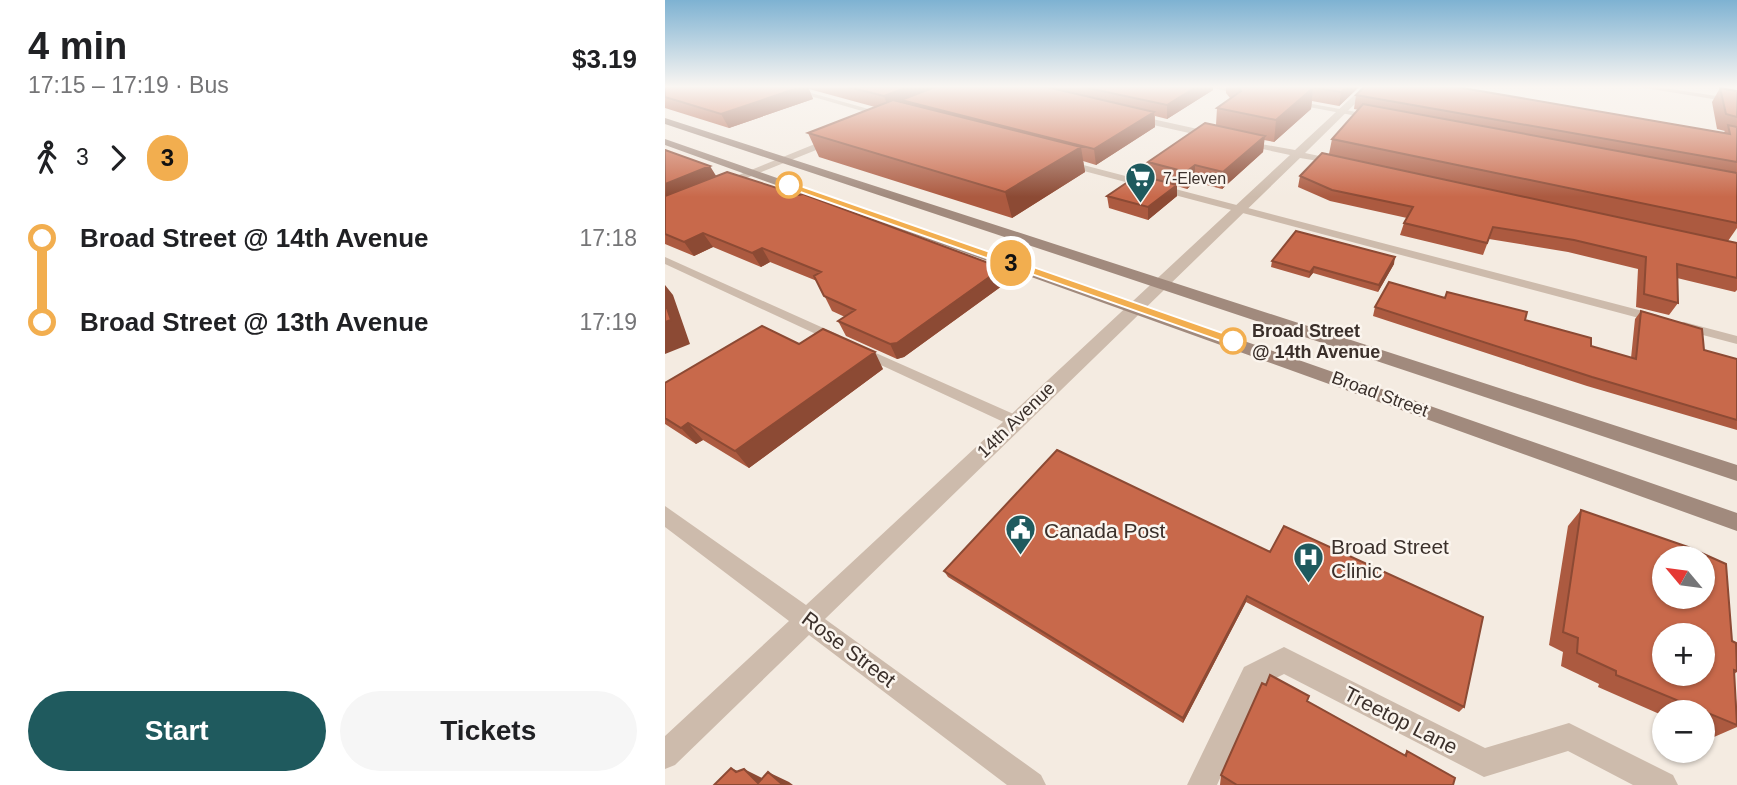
<!DOCTYPE html>
<meta charset="utf-8">
<style>
body{margin:0;font-family:Helvetica,sans-serif;background:#f6f6f6;color:#202124;height:100vh;display:flex;flex-direction:column;font-size:26px;white-space:nowrap}
*{box-sizing:border-box;margin:0}
p{font-size:23px;color:#757577}
.icon{flex:none;width:38px;height:38px;fill:none;stroke:currentColor;stroke-width:2;stroke-linecap:round;stroke-linejoin:round}
.map{position:relative;flex:1;overflow:hidden}
.drawer{display:flex;flex-direction:column;background:#fff;width:665px}
.drawer>*{flex:none}
.badge{padding:0 14px;border-radius:23px;font-size:24px;line-height:46px}
.needle{width:46px;rotate:299deg}
.buttons{position:absolute;left:987px;top:546px;display:grid;gap:14px}
.buttons a{display:grid;place-items:center;width:63px;height:63px;border-radius:50%;background:#fff;box-shadow:0 2px 5px #0004;font-size:35px}
.map>.badge{position:absolute;translate:-50% -50%;box-shadow:0 0 0 4px #fff}
.legs{display:flex;align-items:center;gap:10px;height:77px;padding:0 28px;font-size:23px}
.legs p{margin-inline-start:auto}
.overview{display:flex;align-items:center;justify-content:space-between;height:119px;padding:0 28px}
h1{font-size:38px;font-weight:800;line-height:52px}
.button{display:flex;gap:14px;margin-top:auto;padding:14px 28px}
.button a{flex:1;height:80px;border-radius:42px;background:#1f5a5e;color:#fff;font-size:28px;font-weight:800;line-height:80px;text-align:center}
.button a+a{background:#f6f6f6;color:#202124}
ul{padding:0 28px;list-style:none}
li{display:flex;align-items:center;gap:24px;height:84px;font-size:26px}
li i{display:grid;place-items:center;width:10px;height:100%;margin:0 9px;background:currentColor}
li i::after{content:'';width:18px;height:18px;margin:-9px;border:5px solid;border-radius:50%;background:#fff}
li p{margin-inline-start:auto}
li:first-child i{background:linear-gradient(#0000 50%,currentColor 0)}
li:last-child i{background:linear-gradient(currentColor 50%,#0000 0)}
main{display:flex;flex:1;min-height:0}
.map>svg:first-child{display:block}
</style>
<main>
<section class="drawer">
<div class="overview"><div><h1>4 min</h1><p>17:15 – 17:19 · Bus</p></div><b>$3.19</b></div>
<div class="legs"><svg class="icon" aria-label="walk" viewBox="0 0 24 24"><circle cx="13" cy="4" r="2"/><path d="M13 8l-2 6 4 7M11 14l-3 7M7 12l3-4h3l4 4"/></svg>3<svg class="icon" aria-label="forward" viewBox="0 0 24 24"><path d="M9 5l7 7-7 7"/></svg><b class="badge" style="background:#f2ae4f;color:#111">3</b></div>
<ul>
<li><i style="color:#f2ae4f"></i><b>Broad Street @ 14th Avenue</b><p>17:18</p></li>
<li><i style="color:#f2ae4f"></i><b>Broad Street @ 13th Avenue</b><p>17:19</p></li>
</ul>
<div class="button"><a>Start</a><a>Tickets</a></div>
</section>
<div class="map">
<svg width="1072" height="785" viewBox="0 0 1072 785">
<rect width="100%" height="100%" fill="#f4ebe1"/>
<g fill="none" stroke-linecap="round" stroke-linejoin="round">
<!-- lane -->
<path fill="#cdbbac" fill-rule="evenodd" d="M114,87H125L225,115L218,117Z
M545,87H559L581,93L578,95Z
M974,87H992L1072,99V103Z
M625,100L708,115L712,117L708,119L628,104Z
M403,161L993,315L995,318L989,322L400,166V162Z
M0,257L174,335L176,338L174,341H166L0,264Z
M1019,322L1072,336V344L1015,329L1013,326L1015,323Z
M195,346L355,417L357,421L355,425H345L190,353L189,350L190,347Z"/>
<!-- street -->
<path fill="#cdbbac" fill-rule="evenodd" d="M698,87H707L640,153L678,161V165L635,158L160,619L376,775L381,785H342L144,635L10,765L0,769V736L124,621L0,527V506L141,605L625,155L574,144V140L630,150Z
M469,115L551,133L556,136L551,139L466,120L464,118Z
M172,135L177,138L176,140L59,187L49,185Z
M619,647L820,748L904,723L1008,775L1013,785H968L903,751L819,777L619,674L597,685L552,785H522L579,667Z"/>
<!-- secondary -->
<path fill="#a18a7d" fill-rule="evenodd" d="M0,118L1072,465V481L0,124Z
M0,139L1072,513V531L0,145Z"/>
</g>
<!-- wall -->
<path fill="#ac5a40" d="M0,87H548V90L502,119L490,116V127L431,165L418,161L420,172L347,218L154,157L143,133L210,107L144,89L148,99L64,128L0,108Z
M561,87H694L674,106L647,101L646,109L609,142L599,140L598,152L557,189L530,182L522,189L512,186V196L483,220L444,208L442,196L484,177L483,162L551,125L552,108L565,98L561,93Z
M1055,88L1072,91V228L1063,241L1072,243V290L1070,292L1012,278L1013,303L1004,315L971,307L973,269L903,252L824,239L818,255L735,235L739,223L742,218L665,201L633,187L635,176L664,154L667,139L694,110L689,109L691,95L1058,133L1060,131L1052,129L1047,102Z
M0,150L51,176L341,283L239,357L232,359L181,336L173,321L180,317L167,311L152,281L105,262L96,267L48,247L29,256L0,244Z
M607,261L729,264L713,292L648,273L644,278L606,267Z
M780,298L860,320L926,346L966,358L970,319L976,311L1039,350L1072,359V430L922,386L708,316L710,307Z
M134,344L218,369L84,468L38,440L31,444L0,424V383Z
M392,450L799,707L794,712L581,602L518,723L283,577L279,571Z
M916,510L1067,641L1072,655V672L1069,674L1072,711V727L1049,737L1038,732V712H999V716L933,687L934,684L896,666L898,652L884,645L903,526Z
M642,701L739,755L742,751L788,785H555L556,775Z"/>
<!-- shaded-wall -->
<path fill="#8c4a34" d="M136,87H143L148,99L64,128L56,114Z
M243,87H282L236,100L237,105L224,110L219,96Z
M531,87H548V90L502,119V105Z
M682,87H694L674,106L676,92Z
M648,88L646,109L609,142L611,120Z
M489,112L490,127L431,165L429,149Z
M600,136L598,152L557,189L558,172Z
M416,147L420,172L347,218L340,192Z
M530,165V182L522,189L521,172Z
M45,166L53,179L0,200V184Z
M512,185V196L483,220V207Z
M38,233L48,247L29,256L19,242Z
M97,248L105,262L96,267L87,253Z
M730,257L729,264L713,292L714,285Z
M649,267L648,273L644,278L645,272Z
M337,268L341,283L239,357L232,359L225,344Z
M0,285L8,295L25,344L0,354Z
M210,352L218,369L84,468L70,451Z
M23,423L38,440L31,444L16,428Z
M582,596L581,602L518,723V718Z
M66,768L88,778L79,769L101,780L98,785L71,772Z
M103,772L124,782L128,785H118Z"/>
<!-- building -->
<path fill="#c8694b" stroke="#8c4a34" stroke-width="2" fill-rule="evenodd" d="M0,87H136L56,114L0,97Z
M183,87H243L219,96Z
M270,87H382L489,112L429,149L236,100Z
M418,87H531L502,105Z
M573,87H644L648,88L611,120L552,108L576,91Z
M646,87H682L676,92Z
M699,87H792L1065,134L1063,125L1072,127V162L691,95Z
M1055,88L1072,91V117L1061,114Z
M228,100L416,147L340,192L143,133Z
M698,104L1072,173V223L667,139Z
M540,123L600,136L558,172L530,165L521,172L483,162Z
M0,150L45,166L0,184Z
M657,153L1072,243V278L1012,264L1013,303L979,294L981,257L909,240L828,227L822,243L739,223L748,207L667,190L635,176Z
M62,172L134,195L138,194L337,268L232,343L225,344L173,321L190,310L159,296L149,276L156,272L97,248L87,253L38,233L19,242L0,234V196Z
M473,175L512,185L483,207L442,196Z
M631,231L730,257L714,285L649,267L645,272L607,261Z
M724,282L780,298L782,292L862,312L860,320L926,338V346L971,359L976,311L1037,329L1039,350L1072,359V420L927,377L710,307Z
M0,302L6,320L0,322Z
M97,326L134,344L158,329L210,352L70,451L23,423L16,428L0,418V383Z
M392,450L605,552L619,526L818,617L799,707L582,596L518,718L279,571Z
M916,510L1023,547L1061,564L1067,641L1071,643L1072,671L1069,670L1072,725L951,675V671L912,653L913,638L898,632ZM999,558H1038V597H999ZM999,635H1038V674H999Z
M605,675L644,696L642,701L741,756L742,751L790,778L788,785H572L556,775L597,683L601,685Z
M66,768L71,772L79,769L93,783L103,772L118,785H49Z"/>
<!-- sky -->
<linearGradient id="sky" x2="0" y2="1"><stop stop-color="#7eb2d2"/><stop offset="0.44" stop-color="#faf6f2"/><stop offset="1" stop-color="#faf6f2" stop-opacity="0"/></linearGradient>
<rect width="1072" height="197" fill="url(#sky)"/>
<!-- line-1 -->
<path fill="#f2ae4f" stroke="#fff" stroke-width="2" d="M124,182L572,338L574,341L564,344L121,187Z"/>
<!-- icons -->
<defs>
<symbol id="supermarket-pin" viewBox="-11 -11 22 30"><path d="M0 17L-7.5 6A9.5 9.5 0 1 1 7.5 6Z" fill="#1f5a5e" stroke="#fbf5ee"/><path d="M-6-5.5h2.5l.6 2H6L4.5 2H-2.5L-4.4-4H-6ZM-1.5 3.2a1.3 1.3 0 1 0 .1 0ZM3 3.2a1.3 1.3 0 1 0 .1 0Z" fill="#fff"/></symbol>
<symbol id="civic-pin" viewBox="-11 -11 22 30"><path d="M0 17L-7.5 6A9.5 9.5 0 1 1 7.5 6Z" fill="#1f5a5e" stroke="#fbf5ee"/><path d="M-.6-6.5H3V-4.5H.6V-3L4-1V1h2V6H-6V1h2V-1L-.6-3ZM-1.2 2.5V6h2.4V2.5Z" fill="#fff"/></symbol>
<symbol id="hospital-pin" viewBox="-11 -11 22 30"><path d="M0 17L-7.5 6A9.5 9.5 0 1 1 7.5 6Z" fill="#1f5a5e" stroke="#fbf5ee"/><path d="M-5-5h3v3.5h4V-5h3V5h-3V1.5h-4V5h-3Z" fill="#fff"/></symbol>
</defs>
<g fill-rule="evenodd">
<use href="#supermarket-pin" x="458" y="160" width="35" height="47"/>
<use href="#civic-pin" x="338" y="512" width="35" height="47"/>
<use href="#hospital-pin" x="626" y="540" width="35" height="47"/>
</g>
<!-- markers -->
<g fill="#fff" stroke="#f2ae4f" stroke-width="3.5">
<circle cx="124" cy="185" r="12"/>
<circle cx="568" cy="341" r="12"/>
</g>
<g text-anchor="middle" dominant-baseline="central" stroke-width="5" stroke-linejoin="round" paint-order="stroke">
<!-- far-poi labels -->
<g font-size="16" fill="#3b302b" stroke="#fbf5ee" text-anchor="start">
<text x="498" y="178">7-Eleven</text>
</g>
<!-- stop labels -->
<g font-size="18" font-weight="bold" fill="#3b302b" stroke="#fbf5ee" text-anchor="start">
<text x="587" y="331">Broad Street<tspan x="587" dy="21">@ 14th Avenue</tspan></text>
</g>
<!-- street labels -->
<g font-size="18" fill="#3b302b" stroke="#fbf5ee">
<text transform="translate(715 394) rotate(20)">Broad Street</text>
<text transform="translate(351 420) rotate(-44)">14th Avenue</text>
</g>
<!-- near-poi labels -->
<g font-size="21" fill="#3b302b" stroke="#fbf5ee" text-anchor="start">
<text x="379" y="530">Canada Post</text>
<text x="666" y="546">Broad Street<tspan x="666" dy="24">Clinic</tspan></text>
</g>
<!-- near-street labels -->
<g font-size="21" fill="#3b302b" stroke="#fbf5ee">
<text transform="translate(184 649) rotate(37)">Rose Street</text>
<text transform="translate(736 720) rotate(27)">Treetop Lane</text>
</g>
</g>
</svg>
<div class="buttons">
<a><svg class="needle" viewBox="-14 -14 28 28"><path d="M0-13l5 13h-10z" fill="#e53935"/><path d="M0 13l5-13h-10z" fill="#757577"/></svg></a>
<a>+</a>
<a>−</a>
</div>
<b class="badge" style="left:346px;top:263px;background:#f2ae4f;color:#111">3</b>
</div>
</main>
